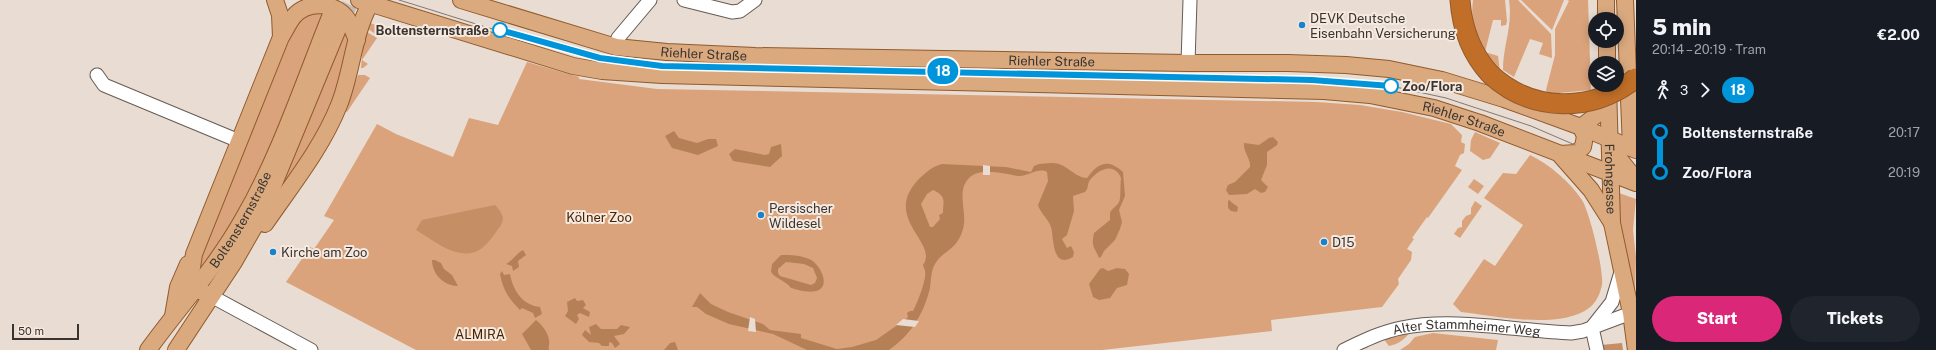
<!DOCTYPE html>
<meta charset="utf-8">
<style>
body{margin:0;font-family:"Public Sans",sans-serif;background:#20242c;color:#f1f3f6;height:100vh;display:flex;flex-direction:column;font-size:15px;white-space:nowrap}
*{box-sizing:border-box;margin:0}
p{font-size:13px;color:#9ea1a6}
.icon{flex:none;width:22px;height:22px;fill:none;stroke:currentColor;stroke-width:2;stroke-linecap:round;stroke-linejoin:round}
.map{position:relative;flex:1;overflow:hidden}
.details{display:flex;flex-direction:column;background:#171b24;width:300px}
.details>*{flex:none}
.badge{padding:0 8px;border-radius:13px;font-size:14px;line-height:26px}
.fabs{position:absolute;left:1588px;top:12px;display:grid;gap:8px}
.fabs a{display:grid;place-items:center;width:36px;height:36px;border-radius:50%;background:#171b24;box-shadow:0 2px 10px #0003;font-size:20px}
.scale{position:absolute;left:12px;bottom:10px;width:67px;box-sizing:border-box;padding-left:4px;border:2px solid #393430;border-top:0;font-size:11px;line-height:14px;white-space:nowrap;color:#393430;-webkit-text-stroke:3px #f6e9df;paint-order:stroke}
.map>.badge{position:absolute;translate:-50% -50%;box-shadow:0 0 0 2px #fff}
.legs{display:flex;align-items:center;gap:6px;height:44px;padding:0 16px;font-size:13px}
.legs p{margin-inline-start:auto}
.summary{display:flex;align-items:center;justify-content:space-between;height:68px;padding:0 16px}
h1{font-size:22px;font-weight:800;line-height:30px}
.button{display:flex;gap:8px;margin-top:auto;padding:8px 16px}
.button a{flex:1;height:46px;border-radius:24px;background:#db2777;color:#fff;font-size:16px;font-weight:800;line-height:46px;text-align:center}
.button a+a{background:#20242c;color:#f1f3f6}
ul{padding:0 16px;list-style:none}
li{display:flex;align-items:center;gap:14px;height:40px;font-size:15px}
li i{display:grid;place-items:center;width:6px;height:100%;margin:0 5px;background:currentColor}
li i::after{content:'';width:10px;height:10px;margin:-5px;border:3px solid;border-radius:50%;background:#171b24}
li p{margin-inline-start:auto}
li:first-child i{background:linear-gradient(#0000 50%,currentColor 0)}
li:last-child i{background:linear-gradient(currentColor 50%,#0000 0)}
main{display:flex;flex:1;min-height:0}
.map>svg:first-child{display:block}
</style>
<main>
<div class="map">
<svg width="1636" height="350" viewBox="0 0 1636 350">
<rect width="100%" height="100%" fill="#e9dcd2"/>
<!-- green -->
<path fill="#daa37b" d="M1473,0H1505L1507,21L1506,25L1501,26V20H1493L1485,52L1498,56L1500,72C1481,53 1469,28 1473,0Z
M1509,0H1518L1551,34L1552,58L1539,54L1543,43L1530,39L1514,77L1503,70C1503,45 1513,26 1509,0Z
M1521,0H1564L1552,30Z
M1567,0H1588L1591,90L1549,94L1546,90L1555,55V29L1569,1Z
M327,10L263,172L200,277V259L290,29L299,16Z
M370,23L379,26L377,35L368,29Z
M346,25L349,29V54L324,129L271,203Z
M367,32L377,38L362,60L368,64L363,68H361L363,44Z
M527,62L579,77V79L657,89L1316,102L1360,105L1402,112L1451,124L1462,135L1461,142L1465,144L1464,153L1460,155L1455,166L1462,170L1428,218L1427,217L1412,238L1414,239L1407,249L1412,252L1411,260L1398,279L1399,284L1382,307L1271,320L1272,331L1102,350H416L286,282L310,247L314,249L334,220L324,216L377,124L396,134L453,157L469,118L498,125Z
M358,75H365L370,78L347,112L344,111Z
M1475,132L1500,143L1490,158L1483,160L1470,151L1471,140Z
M1530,155C1550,165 1569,181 1582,200C1590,213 1604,271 1602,285C1600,294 1596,303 1589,308C1560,330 1495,316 1461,312L1453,304L1484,259L1495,266L1523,225L1484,198L1503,173L1516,174Z
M1474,179L1484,186L1478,194L1468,187Z
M1616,192L1636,199L1633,230L1636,257L1635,293L1623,260Z
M1475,201L1482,206L1460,238L1454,234L1458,228L1462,227V221L1466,216L1471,214V208Z
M1411,331C1405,339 1399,344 1389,346L1383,338Z
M1433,333L1498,340L1496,350H1400L1409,344L1415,337Z"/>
<!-- forest -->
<path fill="#c58e65" d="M495,205C499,209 502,213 503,218C503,223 499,228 496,232C487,245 478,256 461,253C445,251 430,238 416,230L422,220Z
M1622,343L1623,350H1602L1601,345Z"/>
<!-- water -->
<path fill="#b68057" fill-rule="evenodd" d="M674,131L679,138L697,143L708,139H716L718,146L698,155L672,148L665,136Z
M1273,137L1278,142L1277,145L1267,152V165L1261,180L1268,187L1265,192L1261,193L1255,189L1247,194L1229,195L1226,190L1228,185L1235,182L1250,167C1251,159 1243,152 1244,143L1259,145L1269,138Z
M781,144L782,156L770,167L733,161L729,154L735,149L765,155L769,154L771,147Z
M1051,163C1066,162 1073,177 1087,178C1099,162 1108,159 1123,172L1125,196L1119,210L1122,222L1120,229L1115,240L1104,251L1101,257L1099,258C1094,246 1091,247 1094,233L1110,220V213C1112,208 1117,206 1119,202C1121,199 1120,185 1121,178C1114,162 1099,169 1090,180C1087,184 1089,188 1085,192L1073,196L1074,211L1067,235L1062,239L1067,248L1071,246L1074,252L1073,257C1051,270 1054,236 1051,227C1048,218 1040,213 1038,205L1048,181L1047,172C1038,167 1028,177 1018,176C1005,174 982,167 970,177C955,191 968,212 963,229C957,251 943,250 935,264C931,270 931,281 930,288C924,313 911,335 889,350H807L773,334L729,324L706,314L697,307H692L700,293L711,304L728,312L763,324L770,330L801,334V338L837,349L852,347L876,340L906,319L908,317L907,313L910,311H913C917,304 927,279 925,271C925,269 923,267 923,265C939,243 883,219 917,181C925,173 931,167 942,164L1006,167L1031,172L1034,166L1039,164ZM933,190C947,197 943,200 943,213L939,215L940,219L933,227H930L921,204L927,194Z
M1230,200L1231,202L1238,207L1237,212L1231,211L1228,208V201Z
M523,250L526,255L518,261L519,267L513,271L512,266L506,264C513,260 516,254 523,250Z
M781,255C791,255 800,255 809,259C820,263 832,287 816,291C809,293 798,290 791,288C786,281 776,279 771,272L772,264ZM786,262L804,264L813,268L817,278L815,283L811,285L780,276L778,273V269Z
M432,260H435L441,263L444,269L452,275L458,286C444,286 432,274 432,260Z
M1103,268L1108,271L1117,268L1125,269L1129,274L1127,285L1117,288L1110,298L1099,300L1093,297L1089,284L1100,269Z
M502,271L504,275L510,274C513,290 522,305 540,307L542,314L535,318L533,313L522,308L520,310C509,299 503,290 500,274Z
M575,298L577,301L583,300L586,305L583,308L590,312L589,317L580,313L577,315L579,319L576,324L565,316L568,311L567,302Z
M536,320C542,325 548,332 549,340C550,344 548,346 549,350H531L522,334Z
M596,324L601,329H617L621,325L630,327L624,334L614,336L620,344L615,348L612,343L609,342V346H602L599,343L589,342L582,335L585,330L591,335L589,327Z
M675,342L678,350H664L670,343Z"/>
<!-- pier -->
<path fill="#e9dcd2" d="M983,165L990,166V175H983Z
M750,317L755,319L756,332L748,331Z
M903,319L919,321L915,327L896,325Z"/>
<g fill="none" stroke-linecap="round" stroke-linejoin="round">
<!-- major-tunnel -->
<path stroke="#c6bab2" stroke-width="16" stroke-dasharray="16 8" stroke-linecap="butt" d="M342,19L352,0"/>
<defs>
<g id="minor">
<path d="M684,0L732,12L740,11L755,0"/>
<path d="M616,47L618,38L650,0"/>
<path d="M1188,63L1190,0"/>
<path d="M97,75L104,85L239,141"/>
<path d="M211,296L311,350"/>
<path d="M1593,326L1612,302L1621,272"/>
<path d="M1592,328L1597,350"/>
<path id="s1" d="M1344,350C1363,341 1381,332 1401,328C1455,317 1516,331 1571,333L1583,331L1631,313"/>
</g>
<g id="major">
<path d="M275,0L280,15L281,37"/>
<path id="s2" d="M359,0L573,66L602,71L662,75L1324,91L1370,95L1434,108L1480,123L1636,183"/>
<path id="s3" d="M461,0L616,47L667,52L755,56L1188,63H1288L1346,65L1389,69L1442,80L1504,99L1581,127L1636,150"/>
<path d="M1606,0V19"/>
<path d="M1625,0L1631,148"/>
<path d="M1607,41V63"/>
<path id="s4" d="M1608,85L1612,223L1631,313L1636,350"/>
<path d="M1612,143L1621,161L1636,180"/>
<path d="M1560,154L1576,153L1583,147L1585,136L1581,127L1608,106"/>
<path d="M1561,156L1591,190L1612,223"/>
<path d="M265,224C291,186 322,148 339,105C352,73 353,35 370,4"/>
<path d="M211,296L196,289L190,281L194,254L281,37C285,31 289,22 294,16C308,0 337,2 348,20C352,26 354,34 357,40"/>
<path d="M173,316L178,287L188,264"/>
<path id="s5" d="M148,350C180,306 216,267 243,219C280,155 304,81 332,12"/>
<path d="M176,350L234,262L261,215L342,19"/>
</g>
<path id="highway" d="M1460,0C1462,29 1471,53 1490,74"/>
</defs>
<!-- minor casing -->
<use href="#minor" stroke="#665b53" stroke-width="15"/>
<!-- major casing -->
<use href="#major" stroke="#915a2b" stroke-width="18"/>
<!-- highway casing -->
<use href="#highway" stroke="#915a2b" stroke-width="21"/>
<!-- minor -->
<use href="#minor" stroke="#fff" stroke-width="13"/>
<!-- major -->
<use href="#major" stroke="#daa97e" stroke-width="16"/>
<!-- highway -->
<use href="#highway" stroke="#c16f28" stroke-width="19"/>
<!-- tram -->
<path stroke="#807871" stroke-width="1" d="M399,0C485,26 572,58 662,67L1312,80L1391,86L1446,98L1531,126L1575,145"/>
<defs>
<path id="highway-bridge" d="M1490,74C1532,113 1592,113 1636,78"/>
</defs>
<!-- highway-bridge casing -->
<use href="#highway-bridge" stroke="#915a2b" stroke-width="21" stroke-linecap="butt"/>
<!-- highway-bridge -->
<use href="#highway-bridge" stroke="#c16f28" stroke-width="19"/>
</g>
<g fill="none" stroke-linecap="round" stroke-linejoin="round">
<defs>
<path id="line-1" d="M500,30L600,58L662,66L1312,80L1391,86"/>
</defs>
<!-- line-1 casing -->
<use href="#line-1" stroke="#fff" stroke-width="9"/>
<!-- line-1 -->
<use href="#line-1" stroke="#0095da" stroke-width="6"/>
</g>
<!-- markers -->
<g fill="#1a82cd" stroke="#f6e9df" stroke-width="1.5">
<circle cx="1302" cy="25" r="4"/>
<circle cx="761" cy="215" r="4"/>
<circle cx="1324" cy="242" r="4"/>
<circle cx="273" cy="252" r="4"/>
</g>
<g fill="#fff" stroke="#0095da" stroke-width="2">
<circle cx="500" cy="30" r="7"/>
<circle cx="1391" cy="86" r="7"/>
</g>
<g text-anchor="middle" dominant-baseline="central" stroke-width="4" stroke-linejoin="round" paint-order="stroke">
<!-- poi labels -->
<g font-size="13" fill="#393430" stroke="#f6e9df" text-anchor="start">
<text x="1310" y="18">DEVK Deutsche<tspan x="1310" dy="15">Eisenbahn Versicherung</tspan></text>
<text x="769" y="208">Persischer<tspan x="769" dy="15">Wildesel</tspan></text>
<text x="1332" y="242">D15</text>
<text x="281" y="252">Kirche am Zoo</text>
</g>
<!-- stop labels -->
<g font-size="13" font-weight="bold" fill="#393430" stroke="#f6e9df" text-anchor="end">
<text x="489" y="30">Boltensternstraße</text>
<text x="1402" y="86" text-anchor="start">Zoo/Flora</text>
</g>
<!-- street labels -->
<g font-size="13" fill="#393430" stroke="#f6e9df">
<text stroke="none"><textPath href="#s3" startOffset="250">Riehler Straße</textPath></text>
<text stroke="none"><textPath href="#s3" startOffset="598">Riehler Straße</textPath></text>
<text stroke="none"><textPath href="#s2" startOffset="1119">Riehler Straße</textPath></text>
<text stroke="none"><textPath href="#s4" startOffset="94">Frohngasse</textPath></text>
<text stroke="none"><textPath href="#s5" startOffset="160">Boltensternstraße</textPath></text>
<text stroke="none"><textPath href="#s1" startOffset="127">Alter Stammheimer Weg</textPath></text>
</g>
<!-- park labels -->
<g font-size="13" fill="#492403" stroke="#f6e9df">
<text x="599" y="217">Kölner Zoo</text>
<text x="480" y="334">ALMIRA</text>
</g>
</g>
</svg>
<div class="fabs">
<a><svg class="icon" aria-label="locate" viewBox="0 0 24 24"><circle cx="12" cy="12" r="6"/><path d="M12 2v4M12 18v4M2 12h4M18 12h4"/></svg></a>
<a><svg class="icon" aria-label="layers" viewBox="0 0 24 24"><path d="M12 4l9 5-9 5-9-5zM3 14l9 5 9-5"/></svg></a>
</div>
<div class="scale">50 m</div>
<b class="badge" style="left:943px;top:71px;background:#0095da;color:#fff">18</b>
</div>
<section class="details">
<div class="summary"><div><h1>5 min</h1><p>20:14 – 20:19 · Tram</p></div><b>€2.00</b></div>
<div class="legs"><svg class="icon" aria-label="walk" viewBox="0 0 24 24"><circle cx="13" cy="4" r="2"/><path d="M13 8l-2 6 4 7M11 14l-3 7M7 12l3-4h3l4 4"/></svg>3<svg class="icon" aria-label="forward" viewBox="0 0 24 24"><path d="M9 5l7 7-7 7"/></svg><b class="badge" style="background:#0095da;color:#fff">18</b></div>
<ul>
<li><i style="color:#0095da"></i><b>Boltensternstraße</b><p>20:17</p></li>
<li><i style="color:#0095da"></i><b>Zoo/Flora</b><p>20:19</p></li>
</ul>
<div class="button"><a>Start</a><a>Tickets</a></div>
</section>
</main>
